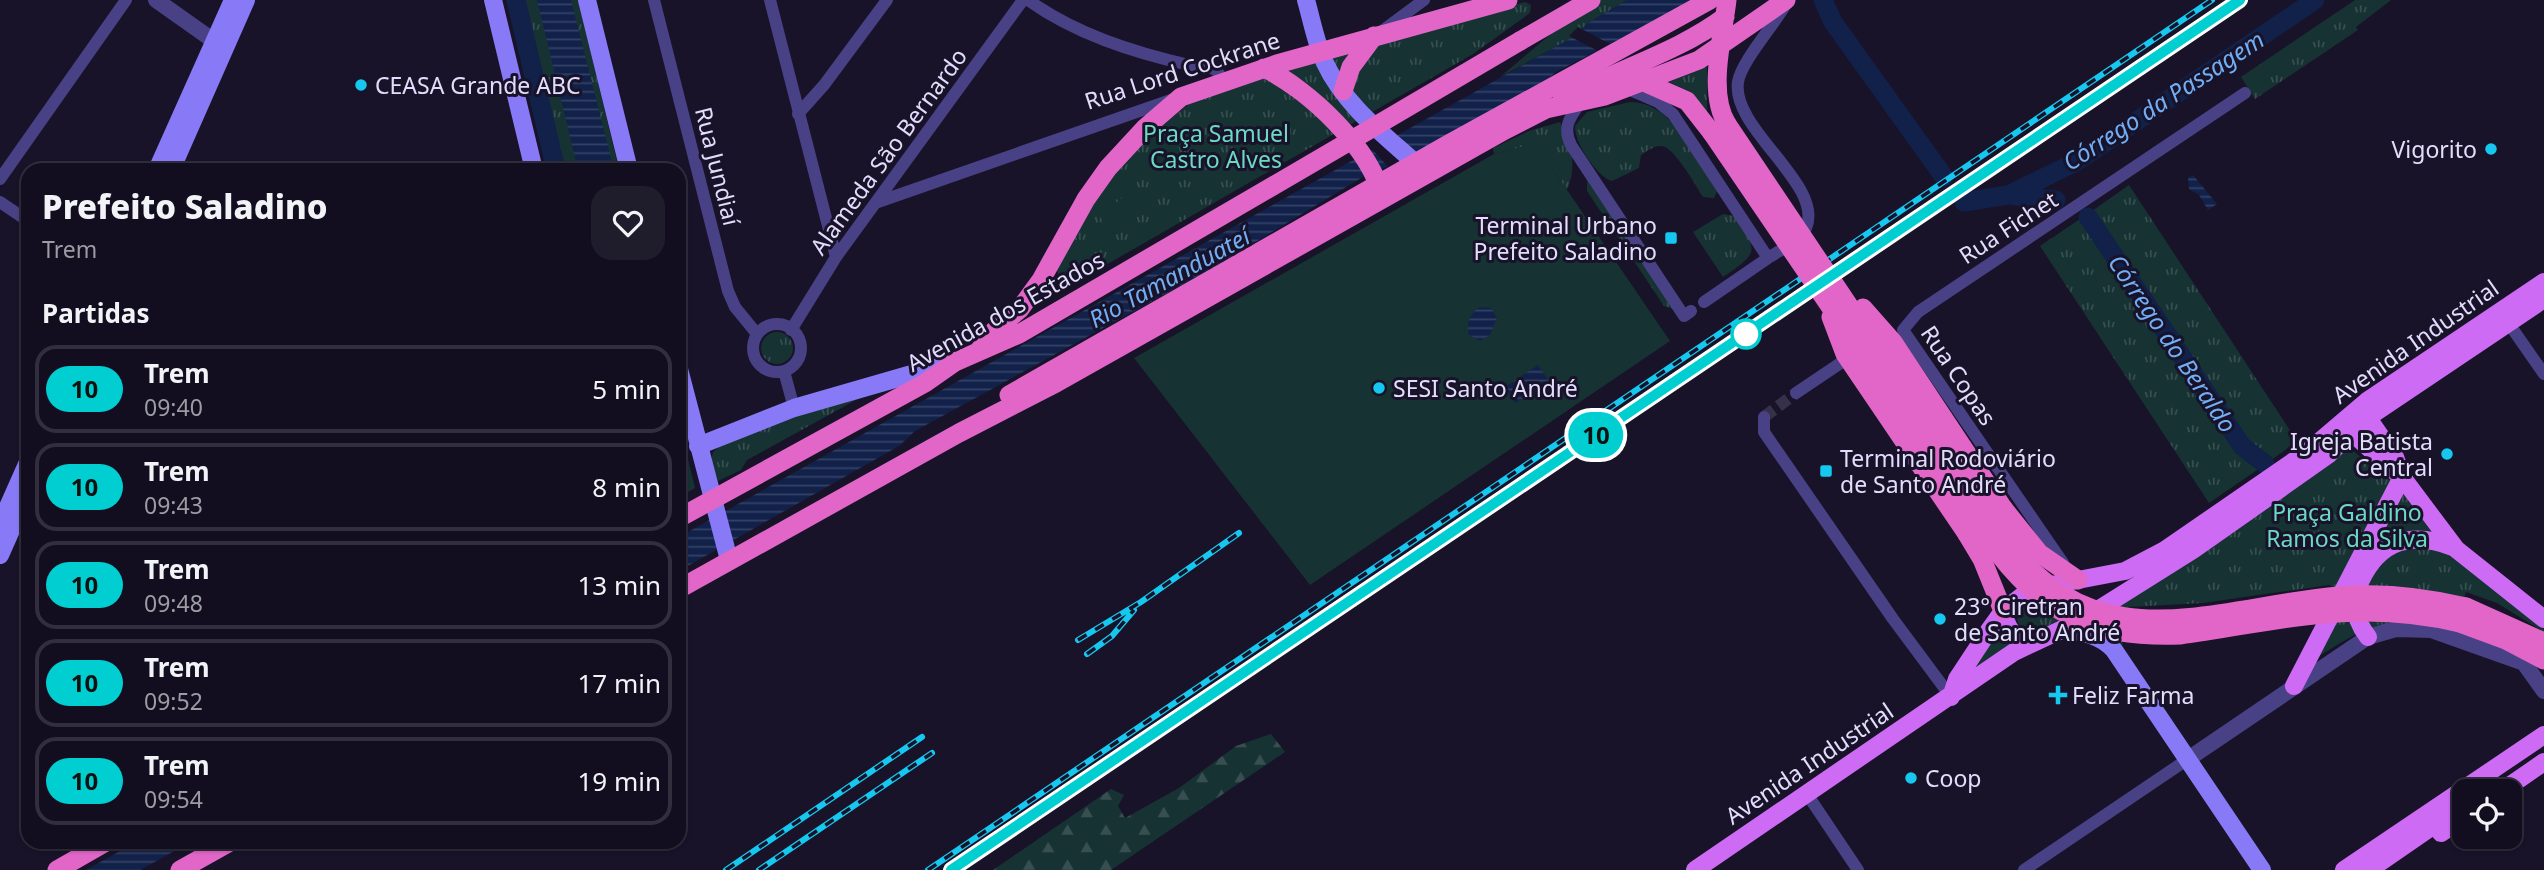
<!DOCTYPE html>
<html lang="pt">
<meta charset="utf-8">
<style>
body{margin:0;font-family:"Noto Sans",sans-serif;background:#1f1c2c;color:#f1f3f6;height:100vh;display:flex;flex-direction:column;font-size:26px;white-space:nowrap}
*{box-sizing:border-box;margin:0}
p{font-size:23px;color:#9c9ca4}
.icon{flex:none;width:38px;height:38px;fill:none;stroke:currentColor;stroke-width:2;stroke-linecap:round;stroke-linejoin:round}
.map{position:relative;flex:1;overflow:hidden}
.panel{position:absolute;left:21px;top:163px;width:665px;height:686px;display:flex;flex-direction:column;background:#120e1f;border-radius:21px;box-shadow:0 2px 5px #0004,0 0 0 2px #312e3d}
.panel>*{flex:none}
.badge{padding:0 14px;border-radius:23px;font-size:24px;line-height:46px}
.controls{position:absolute;left:2452px;top:779px;display:grid;gap:14px}
.controls a{display:grid;place-items:center;width:70px;height:70px;border-radius:14px;background:#120e1f;box-shadow:0 2px 5px #0004,0 0 0 2px #312e3d;font-size:35px}
.map>.badge{position:absolute;translate:-50% -50%;box-shadow:0 0 0 4px #fff}
h2{padding:0 21px;font-size:26px;line-height:63px}
.round{display:grid;place-items:center;flex:none;width:74px;height:74px;border-radius:21px;background:#1f1c2c}
.head{display:flex;align-items:center;justify-content:space-between;height:119px;padding:0 21px}
h1{font-size:33px;font-weight:800;line-height:52px}
ul{padding:0;list-style:none}
li{display:flex;align-items:center;gap:21px;height:88px;margin:0 14px 10px;padding:0 7px;border:4px solid #312e3d;border-radius:21px}
li div{flex:1}
li b{display:block;font-size:26px}
li em{font-style:normal}
li .badge{min-width:77px;font-weight:700;text-align:center}
.map>svg:first-child{display:block}
</style>
<div class="map">
<svg width="2544" height="870" viewBox="0 0 2544 870">
<defs>
<pattern id="grass-tufts" width="24" height="20" patternUnits="userSpaceOnUse" patternTransform="scale(1.75)"><rect width="24" height="20" fill="#163233"/><path d="M3 7l-1-3M5 7V3M7 7l1-3M15 17l-1-3M17 17v-4M19 17l1-3" fill="none" stroke="#384f51"/></pattern>
<pattern id="forest-firs" width="22" height="20" patternUnits="userSpaceOnUse" patternTransform="scale(1.75)"><rect width="22" height="20" fill="#163233"/><path d="M5 1l3.5 6h-7zM16 11l3.5 6h-7z" fill="#384f51"/></pattern>
<pattern id="water-rules" width="6" height="5" patternUnits="userSpaceOnUse" patternTransform="scale(1.75)"><rect width="6" height="5" fill="#11214a"/><path d="M0 2.5h6" fill="none" stroke="#344165"/></pattern>
</defs>
<rect width="100%" height="100%" fill="#181329"/>
<!-- grass -->
<path fill="url(#grass-tufts)" d="M522,0H578L619,170H562Z
M1591,0H1627L1588,23L1574,37L1500,77Z
M2355,0H2391L2356,27L2358,30L2255,99L2241,77Z
M1525,2L1531,5L1530,13L1473,54L1071,285L1060,283L1056,265L1092,200L1135,144L1192,102L1365,44Z
M1707,67V115L1691,92L1669,82Z
M1630,102C1674,102 1695,158 1717,191L1714,198L1703,197C1696,186 1674,147 1662,146C1654,145 1647,151 1641,155L1639,168L1612,181C1597,177 1574,142 1575,126L1587,112Z
M1560,122C1572,142 1577,168 1567,190L1535,144L1494,154L1493,148L1529,131Z
M1587,180L1674,309L1664,306L1587,191Z
M2129,185L2297,441L2270,461L2250,445L2092,211Z
M1723,214L1734,216C1758,251 1760,252 1723,277L1693,232Z
M2083,217L2235,444L2260,468L2209,503L2040,246Z
M761 348a16 16 0 1 1 32 0a16 16 0 1 1-32 0Z
M865,395L747,460L741,470L718,481L711,462L713,452L719,447L806,412Z
M679,422L695,488L679,497Z
M2348,447L2404,491L2445,547L2544,629V632L2497,603L2466,592L2455,629C2386,620 2378,618 2318,657L2345,593L2329,585L2203,603L2128,607L2122,646L2108,627L2109,613Z
M2030,601L2070,616C2056,623 2016,646 2017,613Z
M2002,630L2015,645L1965,676Z"/>
<!-- forest -->
<path fill="url(#forest-firs)" d="M1271,734L1285,752L1111,870H993L1111,789L1124,795L1118,806L1125,818L1179,788L1236,746Z"/>
<!-- pitch -->
<path fill="#163233" d="M1535,143L1670,341L1310,585L1134,358L1494,154Z
M1129,193L1143,212L1113,234L1099,216Z"/>
<!-- water -->
<path fill="url(#water-rules)" d="M537,0H571L614,170H578Z
M1627,0H1695L1556,72L1527,97L1399,163L1371,172L1211,269L915,431L899,446L679,571V537L1573,37L1588,23Z
M2193,175L2217,204L2208,210L2199,195L2189,189L2188,178Z
M1480,307L1491,308L1497,318L1490,335L1480,341L1469,335C1465,325 1471,312 1480,307Z
M1538,365L1549,381L1515,403L1505,387Z
M136,842H191L140,870H86Z"/>
<!-- pier -->
<path fill="#181329" d="M1578,27L1617,48L1606,55L1569,36Z
M1388,136L1411,155L1391,170L1369,146Z"/>
<g fill="none" stroke-linecap="round" stroke-linejoin="round">
<!-- river -->
<path stroke="#11214a" stroke-width="19" d="M516,0L556,170
M1823,0L1833,22L1944,177
M2008,195L2074,163L2103,144L2315,0
M1964,202L2008,195L2056,200
M2088,217L2242,446L2265,464"/>
<!-- minor-tunnel -->
<path stroke="#363149" stroke-width="12" stroke-dasharray="12 6" stroke-linecap="butt" d="M1764,417L1796,393"/>
<!-- minor -->
<path stroke="#494185" stroke-width="12" d="M654,0L728,291L735,307L757,334
M770,0L836,257
M1028,0C1076,34 1132,52 1189,65C1198,67 1207,67 1215,69L1225,82
M1382,31L1424,0
M1628,89L1658,102L1673,114L1768,258L1704,302
M1581,102C1570,117 1562,127 1571,145L1684,316L1691,311
M798,114L824,85L887,0
M0,179L126,0
M0,202L28,221
M878,202L1171,100
M1768,258C1780,250 1800,241 1806,228C1825,185 1731,129 1738,82C1741,62 1774,25 1786,4
M2505,318L2544,374
M753 348a24 24 0 1 1 48 0a24 24 0 1 1-48 0Z
M791,330L836,257L1023,0
M1903,330L1918,312L2245,93
M1903,330L2063,563
M784,371L794,408
M1796,393L1854,354
M1764,417V432L1893,619L1951,697
M1807,794L1858,870
M2024,870L2188,759"/>
<!-- tertiary -->
<path stroke="#494185" stroke-width="16" d="M156,0L214,41L226,45
M2188,759L2368,637L2396,629L2431,630L2524,663L2544,691"/>
<!-- secondary -->
<path stroke="#887af6" stroke-width="18" d="M493,0L534,170
M587,0L629,170
M1306,0C1312,21 1316,44 1325,63C1346,108 1389,138 1424,171
M157,170L233,0
M171,170L246,0
M679,369L729,560
M698,446L794,408L950,363
M0,525L28,462
M0,555L28,492
M2061,630C2079,630 2102,636 2114,650L2262,870"/>
<!-- primary -->
<path stroke="#cd6bf5" stroke-width="18" d="M2368,418L2395,457L2402,477L2456,549L2544,619
M2341,432L2359,439L2399,475
M2003,611C2007,629 2013,638 2031,641
M2368,637C2354,619 2351,601 2361,580C2380,540 2412,531 2453,547
M2294,686L2402,477
M1951,697L1957,679L1990,629L2003,611L2022,596L2041,587L2125,571L2165,550L2307,452L2367,401L2544,282
M2502,791L2544,762
M2441,833L2464,817
M1695,870L2014,652L2080,621L2193,550L2328,455L2364,420L2544,299
M2344,870L2544,735
M2369,870L2450,814"/>
<!-- trunk -->
<path stroke="#e166c8" stroke-width="19" d="M1520,41L1591,0
M1264,68C1308,89 1372,149 1382,198
M1644,82L1687,101L1712,133
M1343,91L1351,67L1374,36
M1562,100C1616,69 1675,54 1725,17
M1727,124C1707,92 1723,36 1727,0
M980,349L994,331L1020,309L1041,280L1086,199L1108,168L1145,128L1181,97L1277,64L1508,0
M2003,508L2039,553L2078,580
M679,518L925,383L955,362L1019,334L1350,141
M1967,534L1982,559L2003,611
M679,589L959,433L1056,383L1505,130L1546,109L1605,96L1699,60L1786,0
M2466,607L2544,642
M2460,623L2506,640L2544,660
M57,870L106,842
M180,870L230,842"/>
<defs>
<path id="rail" d="M1078,640L1141,602L1239,533
M1087,654L1112,636L1134,610
M726,870L922,737
M759,870L932,753
M928,870L2212,0
M951,870L2240,0"/>
</defs>
<!-- rail casing -->
<use href="#rail" stroke="#16c8f0" stroke-width="6"/>
<!-- rail -->
<use href="#rail" stroke="#181329" stroke-width="3.5" stroke-dasharray="10" stroke-linecap="butt"/>
<!-- trunk-bridge -->
<path stroke="#e166c8" stroke-width="19" d="M1727,124L2006,540C2097,665 2213,607 2339,596C2383,592 2424,597 2466,607
M1712,133L1998,553C2048,618 2099,638 2180,635C2281,621 2357,598 2460,623
M1350,141L1520,41
M1863,308L1893,342L2003,508
M1831,317L1845,354L1967,534
M1009,395L1445,146L1710,0"/>
</g>
<g fill="none" stroke-linecap="round" stroke-linejoin="round">
<defs>
<path id="line" d="M951,870L2240,0"/>
</defs>
<!-- line casing -->
<use href="#line" stroke="#fff" stroke-width="16"/>
<!-- line -->
<use href="#line" stroke="#00ced1" stroke-width="10"/>
</g>
<!-- markers -->
<g fill="#16c8f0" stroke="#181329" stroke-width="2.5">
<circle cx="361" cy="85" r="7"/>
<circle cx="2491" cy="149" r="7"/>
<rect x="1664" y="231" width="14" height="14" rx="3.5"/>
<circle cx="1379" cy="388" r="7"/>
<circle cx="2447" cy="454" r="7"/>
<rect x="1819" y="464" width="14" height="14" rx="3.5"/>
<circle cx="1940" cy="619" r="7"/>
<path d="M2054.5 684.5h7v7h7v7h-7v7h-7v-7h-7v-7h7z"/>
<circle cx="1911" cy="778" r="7"/>
</g>
<circle fill="#fff" stroke="#00ced1" stroke-width="3.5" cx="1746" cy="334" r="14"/>
<g text-anchor="middle" dominant-baseline="central" stroke-width="6" stroke-linejoin="round" paint-order="stroke">
<!-- street labels -->
<g font-size="23" fill="#e3ddfd" stroke="#181329">
<text transform="translate(1182 70) rotate(-18)">Rua Lord Cockrane</text>
<text transform="translate(888 151) rotate(-54)">Alameda São Bernardo</text>
<text transform="translate(718 166) rotate(76)">Rua Jundiaí</text>
<text transform="translate(2008 227) rotate(-33)">Rua Fichet</text>
<text transform="translate(1005 311) rotate(-29)">Avenida dos Estados</text>
<text transform="translate(2415 341) rotate(-35)">Avenida Industrial</text>
<text transform="translate(1959 375) rotate(56)">Rua Copas</text>
<text transform="translate(1809 763) rotate(-34)">Avenida Industrial</text>
</g>
<!-- poi labels -->
<g font-size="23" fill="#e3ddfd" stroke="#181329" text-anchor="start">
<text x="375" y="85">CEASA Grande ABC</text>
<text x="2477" y="149" text-anchor="end">Vigorito</text>
<text x="1657" y="225" text-anchor="end">Terminal Urbano<tspan x="1657" dy="26">Prefeito Saladino</tspan></text>
<text x="1393" y="388">SESI Santo André</text>
<text x="2433" y="441" text-anchor="end">Igreja Batista<tspan x="2433" dy="26">Central</tspan></text>
<text x="1840" y="458">Terminal Rodoviário<tspan x="1840" dy="26">de Santo André</tspan></text>
<text x="1954" y="606">23° Ciretran<tspan x="1954" dy="26">de Santo André</tspan></text>
<text x="2072" y="695">Feliz Farma</text>
<text x="1925" y="778">Coop</text>
</g>
<!-- park labels -->
<g font-size="23" fill="#6cd9c7" stroke="#181329">
<text x="1216" y="133">Praça Samuel<tspan x="1216" dy="26">Castro Alves</tspan></text>
<text x="2347" y="512">Praça Galdino<tspan x="2347" dy="26">Ramos da Silva</tspan></text>
</g>
<!-- water labels -->
<g font-size="24" font-style="italic" fill="#72aef6" stroke="#181329">
<text transform="translate(2163 100) rotate(-33)">Córrego da Passagem</text>
<text transform="translate(1169 277) rotate(-29)">Rio Tamanduateí</text>
<text transform="translate(2173 343) rotate(56)">Córrego do Beraldo</text>
</g>
</g>
</svg>
<div class="controls">
<a><svg class="icon" aria-label="locate" viewBox="0 0 24 24"><circle cx="12" cy="12" r="6"/><path d="M12 2v4M12 18v4M2 12h4M18 12h4"/></svg></a>
</div>
<b class="badge" style="left:1596px;top:435px;background:#00ced1;color:#111">10</b>
<section class="panel">
<div class="head"><div><h1>Prefeito Saladino</h1><p>Trem</p></div><a class="round"><svg class="icon" aria-label="heart" viewBox="0 0 24 24"><path d="M12 20l-8-8c-3-5 5-10 8-4 3-6 11-1 8 4z"/></svg></a></div>
<h2>Partidas</h2>
<ul>
<li><span class="badge" style="background:#00ced1;color:#111">10</span><div><b>Trem</b><p>09:40</p></div><em>5 min</em></li>
<li><span class="badge" style="background:#00ced1;color:#111">10</span><div><b>Trem</b><p>09:43</p></div><em>8 min</em></li>
<li><span class="badge" style="background:#00ced1;color:#111">10</span><div><b>Trem</b><p>09:48</p></div><em>13 min</em></li>
<li><span class="badge" style="background:#00ced1;color:#111">10</span><div><b>Trem</b><p>09:52</p></div><em>17 min</em></li>
<li><span class="badge" style="background:#00ced1;color:#111">10</span><div><b>Trem</b><p>09:54</p></div><em>19 min</em></li>
</ul>
</section>
</div>
